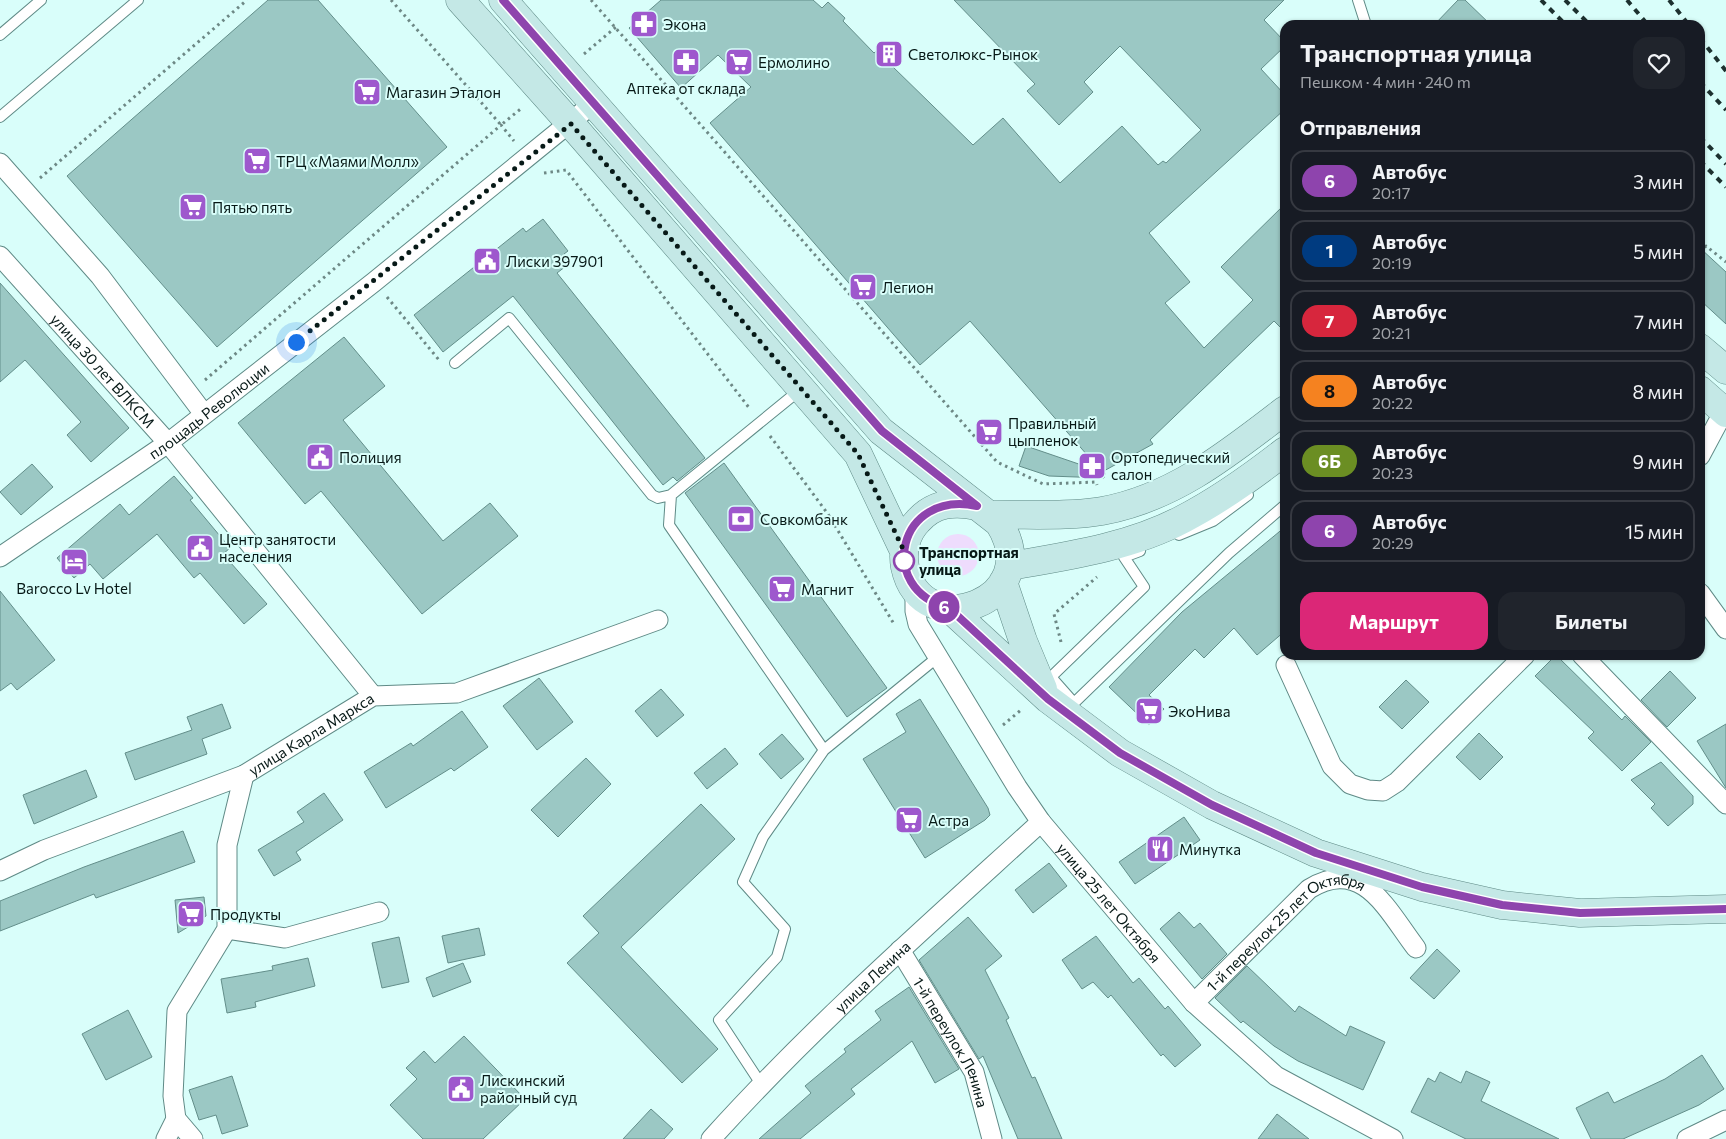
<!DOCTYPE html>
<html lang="ru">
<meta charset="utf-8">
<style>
body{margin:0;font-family:Commissioner,sans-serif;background:#20242c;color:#f1f3f6;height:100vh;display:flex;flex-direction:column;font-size:19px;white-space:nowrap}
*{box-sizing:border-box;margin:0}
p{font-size:16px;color:#9ea1a6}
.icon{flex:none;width:28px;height:28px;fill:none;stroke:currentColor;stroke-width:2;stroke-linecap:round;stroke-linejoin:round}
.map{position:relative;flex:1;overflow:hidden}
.details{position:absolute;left:1280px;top:20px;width:425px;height:640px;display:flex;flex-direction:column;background:#171b24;border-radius:15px;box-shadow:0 1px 4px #0004}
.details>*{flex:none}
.badge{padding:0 10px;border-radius:16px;font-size:18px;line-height:32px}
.you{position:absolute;width:25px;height:25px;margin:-12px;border:4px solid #fff;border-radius:50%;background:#1a73e8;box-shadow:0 0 0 8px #1a73e833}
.map>.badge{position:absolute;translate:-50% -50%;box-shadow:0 0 0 2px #fff}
h2{padding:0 20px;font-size:19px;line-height:45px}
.round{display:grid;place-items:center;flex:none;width:52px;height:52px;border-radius:15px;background:#20242c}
.overview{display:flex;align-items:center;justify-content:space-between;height:85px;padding:0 20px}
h1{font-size:24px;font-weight:700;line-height:38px}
.cta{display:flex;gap:10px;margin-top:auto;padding:10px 20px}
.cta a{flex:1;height:58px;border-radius:15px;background:#db2777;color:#fff;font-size:20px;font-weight:700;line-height:58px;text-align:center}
.cta a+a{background:#20242c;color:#f1f3f6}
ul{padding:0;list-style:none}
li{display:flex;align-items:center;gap:15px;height:62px;margin:0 10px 8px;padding:0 10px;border:2px solid #363941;border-radius:15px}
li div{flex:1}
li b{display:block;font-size:19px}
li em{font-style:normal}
li .badge{min-width:55px;font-weight:700;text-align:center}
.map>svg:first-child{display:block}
</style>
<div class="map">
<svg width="1726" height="1139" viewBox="0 0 1726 1139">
<rect width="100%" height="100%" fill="#d9fefa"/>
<!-- green -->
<path fill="#eedcfd" d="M937 555a21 21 0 1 1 42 0a21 21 0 1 1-42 0Z"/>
<!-- building -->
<path fill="#9bc8c4" stroke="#638e8a" d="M268,0H318L447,147L217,347L67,176Z
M661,0H813L822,8L828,2L845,18L843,21L874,53L886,42L901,58L892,66L973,145L1003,118L1060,183L1122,126L1158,165L1163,161L1166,163L1201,130L1120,46L1084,82L1093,92L1059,125L1027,91L1035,84L954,0H1284L1264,20L1285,42V46L1261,69L1285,95V109L1149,233L1190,282L1165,303L1204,348L1253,300L1221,267L1285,204V332L1274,321L1150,440L1153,444L1102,472L970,321L920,365L710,123L751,87L718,55L681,88L629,28Z
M1458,0H1465L1491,25H1434Z
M543,219L568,251L564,254L570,263L557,273L705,458L677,481L673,477L663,485L513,296L443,352L414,315L523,228L526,232Z
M1700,248L1726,272V324L1700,300Z
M0,283L129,428L91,462L67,435L81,422L25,360L0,382Z
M344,337L385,386L343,420L443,541L490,503L518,536L422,614L321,491L305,504L238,423Z
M1026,446L1105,473L1104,478L1049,476L1019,466Z
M724,463L887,688L847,717L685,493Z
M32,464L53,487L21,515L0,492Z
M174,476L193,498L190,500L230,548L223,554L267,604L244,624L200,573L194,578L157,534L103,579L90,564L74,578L57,558L120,504L129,515Z
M1285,527V631L1257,655L1234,628L1204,658L1195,649L1149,695L1164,709L1149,725L1109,687L1182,612Z
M0,591L55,660L17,690L11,683L0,691Z
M1556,655L1622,720L1625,716L1651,742L1622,771L1588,738L1594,732L1535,676Z
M1670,671L1696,698L1667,727L1641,700Z
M539,678L573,722L537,750L503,706Z
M1406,680L1429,702L1402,729L1379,707Z
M661,689L684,715L657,737L635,711Z
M920,699L988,808L990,815L985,820L925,858L863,759L906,732L896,714Z
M222,704L231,728L202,739L207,754L135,780L125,753L192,730L187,717Z
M462,711L488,747L454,771L451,768L386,808L364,772L411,743L413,746Z
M1726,724V788L1697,741Z
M1479,733L1503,757L1480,780L1456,757Z
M782,734L804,759L781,779L759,754Z
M725,748L738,764L707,789L694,773Z
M586,758L611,784L558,837L531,810Z
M1661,762L1693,796V804L1668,826L1651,808L1655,804L1631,780Z
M86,770L97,797L34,824L23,795Z
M324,793L343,820L296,852L301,860L274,876L258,850L304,822L297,812Z
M701,804L735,839L621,947L718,1049L682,1083L567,963L599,933L583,916Z
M1184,817L1200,840L1135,884L1119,862Z
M183,831L195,862L96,898L94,894L0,931V901L84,867Z
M1049,863L1067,886L1033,913L1015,890Z
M204,897L206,916L178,933L175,900Z
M1179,912L1194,928L1200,923L1227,954L1202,979L1160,929Z
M968,917L1002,956L985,970L1009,1018L1006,1020L1032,1078L1035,1077L1062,1139H1018L983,1056L979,1059L919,960Z
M479,928L485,955L448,963L442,936Z
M1096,936L1133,983L1139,978L1165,1009L1168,1006L1201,1045L1175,1067L1163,1054L1161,1056L1111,995L1108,998L1093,982L1082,989L1062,960Z
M399,937L409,982L382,988L372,943Z
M1437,949L1460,971L1434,999L1410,978Z
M308,958L315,986L255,1002L256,1007L227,1013L221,979L273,970L272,966Z
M463,963L471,982L433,997L426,978Z
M1247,966L1295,1012L1299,1006L1346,1036L1350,1026L1385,1042L1363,1090L1298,1061L1274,1046L1243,1021L1241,1023L1215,998Z
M909,987L959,1069L935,1083L912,1041L851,1089L855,1094L800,1139H759L811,1093L805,1086L846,1052L844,1049L881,1020L875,1011Z
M128,1010L152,1057L106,1080L82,1034Z
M464,1036L525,1099L483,1139H423L390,1105L417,1079L406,1068L424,1051L435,1063Z
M1702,1055L1724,1089L1699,1105L1623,1139H1591L1576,1108L1608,1092L1614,1103L1665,1079Z
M1466,1071L1490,1082L1481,1101L1559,1139H1466L1411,1112L1428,1078L1435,1082L1440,1072L1461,1083Z
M232,1076L248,1126L222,1134L216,1115L199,1120L189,1090Z
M651,1109L673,1129L664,1139H623Z
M1277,1114L1309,1139H1258Z"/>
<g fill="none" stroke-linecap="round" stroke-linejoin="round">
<defs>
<path id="lane" d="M1358,0L1366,25
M0,35L41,0
M0,117L138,0
M455,363L509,318L652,495L658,498L671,495L801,389
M671,495L669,525L824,750
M1179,535L1213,521L1248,495
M1140,551L1124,557L1144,587L1051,677L1074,703L1229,553L1285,505
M761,1084L719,1020L777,957L785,929L743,882L763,837L824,750L939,656"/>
<g id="street">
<path d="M0,163L100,276L204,414"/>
<path id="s1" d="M0,256L168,443L373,696"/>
<path d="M1700,456L1724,411"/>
<path id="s2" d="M0,557L168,443L374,282L595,102"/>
<path id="s3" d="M915,588V611L918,624L1017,787L1041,822L1194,1003L1276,1076L1393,1139"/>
<path d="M1700,593L1726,629"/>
<path d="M1582,655L1726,804"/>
<path d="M1286,665L1332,766L1350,784L1368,790L1383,791L1397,782L1525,655"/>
<path id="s4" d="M0,871L44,850L244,775L373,696L457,693L658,620"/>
<path d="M227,929L285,938L379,912"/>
<path id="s5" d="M900,950L974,1072L992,1139"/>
<path id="s6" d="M1194,1003L1309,889C1363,856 1387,910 1416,948"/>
<path d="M166,1139L176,1119"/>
<path d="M193,1139L176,1119L173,1096L177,1011L227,929V845L244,775"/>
<path id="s7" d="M711,1139C813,1026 928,925 1041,822"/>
<path d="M1687,1139L1726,1120"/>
</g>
<path id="secondary" d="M460,0L571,124L858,454L904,551
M503,0L881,431L999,523C1048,601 922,646 905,567C902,551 906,533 918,521C934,503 954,501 977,506
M1700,348L1726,370
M1700,390L1726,413
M991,515C1026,514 1069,517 1102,511C1174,498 1229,453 1285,410
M1010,566C1068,556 1130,547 1183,519C1220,500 1253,476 1285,451
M1003,582L1023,641L1043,689
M949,608L1048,699L1120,753L1212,805L1316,853L1422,887L1502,905L1580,913L1726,909"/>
</defs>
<!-- lane casing -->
<use href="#lane" stroke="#5f8a86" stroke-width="12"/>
<!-- street casing -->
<use href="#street" stroke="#5f8a86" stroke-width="21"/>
<!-- secondary casing -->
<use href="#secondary" stroke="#5f8a86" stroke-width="29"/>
<!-- path -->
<path stroke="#6d8885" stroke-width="3" stroke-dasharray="2.5 4" stroke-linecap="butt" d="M391,0L501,125L523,107
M591,0L997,462L1043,484L1096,482L1097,485
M584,54L616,27
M544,173L566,170L750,409
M40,178L247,0
M1700,252L1706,246L1726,262
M387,297L439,360
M205,380L501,125L514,141
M770,436L828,514L894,624
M1061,642L1054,614L1097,577
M1003,725L1021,710"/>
<!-- lane -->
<use href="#lane" stroke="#fff" stroke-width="10"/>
<!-- street -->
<use href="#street" stroke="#fff" stroke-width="19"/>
<!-- secondary -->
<use href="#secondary" stroke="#c4e8e6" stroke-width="28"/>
<!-- rail -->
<path stroke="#1d312f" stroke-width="4" stroke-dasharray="6 6" stroke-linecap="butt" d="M1541,0L1566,25
M1565,0L1590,25
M1627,0L1648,25
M1669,0L1689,25
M1700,38L1726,71
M1700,82L1726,110
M1700,137L1726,164
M1700,161L1726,187"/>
</g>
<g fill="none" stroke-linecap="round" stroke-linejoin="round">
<defs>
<path id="line" d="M503,0L882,431L977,506C898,489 875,589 949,608L1048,699L1120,753L1212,805L1316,853L1422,887L1502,905L1580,913L1726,909"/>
</defs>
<!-- line casing -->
<use href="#line" stroke="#fff" stroke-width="11"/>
<!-- line -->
<use href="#line" stroke="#8e44ad" stroke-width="8"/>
<!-- walk -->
<path stroke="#071917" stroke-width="5" stroke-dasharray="0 9" d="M296,342L571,124L858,454L904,551V561"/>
</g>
<!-- icons -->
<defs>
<symbol id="pharmacy-square" viewBox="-11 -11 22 22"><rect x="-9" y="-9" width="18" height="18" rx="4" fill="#9e58cd" stroke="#d9fefa"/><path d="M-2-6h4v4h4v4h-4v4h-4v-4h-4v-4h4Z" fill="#fff"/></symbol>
<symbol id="building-square" viewBox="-11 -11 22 22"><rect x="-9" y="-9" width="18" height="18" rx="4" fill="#9e58cd" stroke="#d9fefa"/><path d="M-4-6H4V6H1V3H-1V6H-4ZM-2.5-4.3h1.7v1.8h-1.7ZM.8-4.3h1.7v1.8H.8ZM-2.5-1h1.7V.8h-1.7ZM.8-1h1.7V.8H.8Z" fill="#fff"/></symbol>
<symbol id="supermarket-square" viewBox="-11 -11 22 22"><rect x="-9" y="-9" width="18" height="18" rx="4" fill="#9e58cd" stroke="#d9fefa"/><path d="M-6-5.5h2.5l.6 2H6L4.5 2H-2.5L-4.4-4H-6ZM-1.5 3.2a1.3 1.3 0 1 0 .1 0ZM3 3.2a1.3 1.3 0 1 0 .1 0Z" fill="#fff"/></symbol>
<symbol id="civic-square" viewBox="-11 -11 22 22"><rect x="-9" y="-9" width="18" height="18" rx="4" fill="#9e58cd" stroke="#d9fefa"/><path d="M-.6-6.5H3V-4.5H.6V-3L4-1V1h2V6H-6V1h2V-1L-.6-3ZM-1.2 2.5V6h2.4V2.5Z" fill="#fff"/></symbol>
<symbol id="bank-square" viewBox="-11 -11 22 22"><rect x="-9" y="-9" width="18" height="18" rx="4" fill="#9e58cd" stroke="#d9fefa"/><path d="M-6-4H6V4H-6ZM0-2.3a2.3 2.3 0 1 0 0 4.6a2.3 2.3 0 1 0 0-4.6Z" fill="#fff"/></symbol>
<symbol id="hotel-square" viewBox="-11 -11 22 22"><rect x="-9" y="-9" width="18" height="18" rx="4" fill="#9e58cd" stroke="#d9fefa"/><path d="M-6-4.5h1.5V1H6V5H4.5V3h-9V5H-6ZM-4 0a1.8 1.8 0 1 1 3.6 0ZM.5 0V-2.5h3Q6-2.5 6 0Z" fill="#fff"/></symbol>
<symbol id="restaurant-square" viewBox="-11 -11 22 22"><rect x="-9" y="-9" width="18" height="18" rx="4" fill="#9e58cd" stroke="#d9fefa"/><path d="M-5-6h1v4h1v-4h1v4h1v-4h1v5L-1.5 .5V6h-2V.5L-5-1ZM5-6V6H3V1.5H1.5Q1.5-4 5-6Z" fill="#fff"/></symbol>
</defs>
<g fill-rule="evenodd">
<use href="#pharmacy-square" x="628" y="8" width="32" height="32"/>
<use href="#building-square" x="873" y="38" width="32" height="32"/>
<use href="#pharmacy-square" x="670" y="46" width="32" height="32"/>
<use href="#supermarket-square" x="723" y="46" width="32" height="32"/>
<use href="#supermarket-square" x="351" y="76" width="32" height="32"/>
<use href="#supermarket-square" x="241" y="145" width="32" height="32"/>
<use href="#supermarket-square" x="177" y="191" width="32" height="32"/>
<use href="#civic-square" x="471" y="245" width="32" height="32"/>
<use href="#supermarket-square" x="847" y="271" width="32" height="32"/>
<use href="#supermarket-square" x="973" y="416" width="32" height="32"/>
<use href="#civic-square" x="304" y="441" width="32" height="32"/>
<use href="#pharmacy-square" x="1076" y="450" width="32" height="32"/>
<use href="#bank-square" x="725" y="503" width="32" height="32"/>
<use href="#civic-square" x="184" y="532" width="32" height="32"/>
<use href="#hotel-square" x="58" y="546" width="32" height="32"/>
<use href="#supermarket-square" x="766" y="573" width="32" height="32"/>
<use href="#supermarket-square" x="1133" y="695" width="32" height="32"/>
<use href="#supermarket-square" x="893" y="804" width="32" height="32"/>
<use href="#restaurant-square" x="1144" y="833" width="32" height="32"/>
<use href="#supermarket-square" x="175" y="898" width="32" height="32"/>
<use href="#civic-square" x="445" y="1073" width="32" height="32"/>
</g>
<!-- markers -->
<circle fill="#fff" stroke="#8e44ad" stroke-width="2.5" cx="904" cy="561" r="10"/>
<g text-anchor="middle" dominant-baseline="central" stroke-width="4" stroke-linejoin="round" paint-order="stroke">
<!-- poi labels -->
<g font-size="15" fill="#071917" stroke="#d9fefa" text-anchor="start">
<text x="663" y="24">Экона</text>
<text x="908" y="54">Светолюкс-Рынок</text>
<text x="758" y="62">Ермолино</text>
<text x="686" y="88" text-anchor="middle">Аптека от склада</text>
<text x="386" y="92">Магазин Эталон</text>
<text x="276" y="161">ТРЦ «Маями Молл»</text>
<text x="212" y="207">Пятью пять</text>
<text x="506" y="261">Лиски 397901</text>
<text x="882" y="287">Легион</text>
<text x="1008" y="423">Правильный<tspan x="1008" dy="17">цыпленок</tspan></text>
<text x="339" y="457">Полиция</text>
<text x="1111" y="457">Ортопедический<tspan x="1111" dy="17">салон</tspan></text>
<text x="760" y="519">Совкомбанк</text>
<text x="219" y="539">Центр занятости<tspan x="219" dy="17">населения</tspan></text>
<text x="74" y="588" text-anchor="middle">Barocco Lv Hotel</text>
<text x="801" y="589">Магнит</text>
<text x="1168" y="711">ЭкоНива</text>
<text x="928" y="820">Астра</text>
<text x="1179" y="849">Минутка</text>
<text x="210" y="914">Продукты</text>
<text x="480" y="1080">Лискинский<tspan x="480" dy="17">районный суд</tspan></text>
</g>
<!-- street labels -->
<g font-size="15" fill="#071917" stroke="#d9fefa">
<text stroke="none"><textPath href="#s1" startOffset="154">улица 30 лет ВЛКСМ</textPath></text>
<text stroke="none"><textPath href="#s2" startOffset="255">площадь Революции</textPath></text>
<text stroke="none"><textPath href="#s4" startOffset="341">улица Карла Маркса</textPath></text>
<text stroke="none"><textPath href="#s3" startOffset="375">улица 25 лет Октября</textPath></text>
<text stroke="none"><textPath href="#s6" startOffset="121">1-й переулок 25 лет Октября</textPath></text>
<text stroke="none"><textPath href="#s7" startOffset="229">улица Ленина</textPath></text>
<text stroke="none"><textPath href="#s5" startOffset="106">1-й переулок Ленина</textPath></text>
</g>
<!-- stop labels -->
<g font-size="15" font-weight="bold" fill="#071917" stroke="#d9fefa" text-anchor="start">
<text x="919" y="552">Транспортная<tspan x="919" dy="17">улица</tspan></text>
</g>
</g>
</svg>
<div class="you" style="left:296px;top:342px"></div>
<b class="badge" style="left:944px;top:607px;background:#8e44ad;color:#fff">6</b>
<section class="details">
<div class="overview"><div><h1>Транспортная улица</h1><p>Пешком · 4 мин · 240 m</p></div><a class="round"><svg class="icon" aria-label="heart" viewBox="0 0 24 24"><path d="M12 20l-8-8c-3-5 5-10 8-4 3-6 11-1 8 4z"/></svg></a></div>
<h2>Отправления</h2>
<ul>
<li><span class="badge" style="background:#8e44ad;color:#fff">6</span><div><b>Автобус</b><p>20:17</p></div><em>3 мин</em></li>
<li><span class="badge" style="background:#003b80;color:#fff">1</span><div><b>Автобус</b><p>20:19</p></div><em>5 мин</em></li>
<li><span class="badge" style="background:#d7263d;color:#fff">7</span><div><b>Автобус</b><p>20:21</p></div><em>7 мин</em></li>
<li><span class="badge" style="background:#f58220;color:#111">8</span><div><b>Автобус</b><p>20:22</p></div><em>8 мин</em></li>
<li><span class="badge" style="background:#6b8e23;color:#fff">6Б</span><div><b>Автобус</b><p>20:23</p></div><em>9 мин</em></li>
<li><span class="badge" style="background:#8e44ad;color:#fff">6</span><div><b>Автобус</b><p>20:29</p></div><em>15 мин</em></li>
</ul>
<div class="cta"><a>Маршрут</a><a>Билеты</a></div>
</section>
</div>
